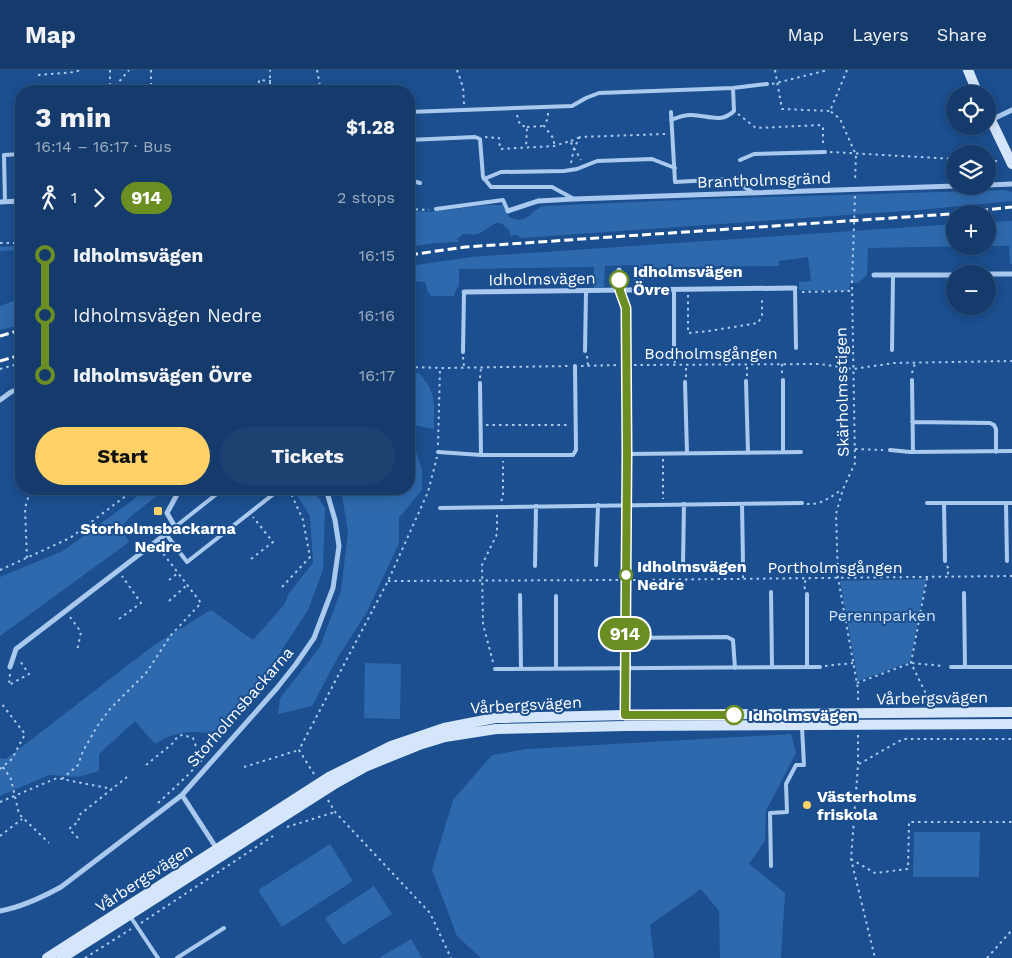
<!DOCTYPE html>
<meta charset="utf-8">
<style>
body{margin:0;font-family:"Work Sans",sans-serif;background:#1d4271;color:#f1f3f6;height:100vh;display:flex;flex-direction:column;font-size:19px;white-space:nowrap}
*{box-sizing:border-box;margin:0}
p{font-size:16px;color:#9dadc1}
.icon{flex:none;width:28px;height:28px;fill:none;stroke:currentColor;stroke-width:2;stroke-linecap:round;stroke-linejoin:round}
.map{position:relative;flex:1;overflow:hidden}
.panel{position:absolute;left:15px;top:15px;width:400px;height:410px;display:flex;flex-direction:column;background:#143b6b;border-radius:20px;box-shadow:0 2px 12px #0003,0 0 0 1px #33557e}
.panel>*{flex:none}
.badge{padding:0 10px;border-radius:16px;font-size:18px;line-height:32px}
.buttons{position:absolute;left:946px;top:15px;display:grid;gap:10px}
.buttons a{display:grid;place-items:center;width:50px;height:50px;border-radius:50%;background:#143b6b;box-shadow:0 2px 12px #0003,0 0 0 1px #33557e;font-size:25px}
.map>.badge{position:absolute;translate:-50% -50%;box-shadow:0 0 0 2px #fff}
.legs{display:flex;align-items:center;gap:8px;height:55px;padding:0 20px;font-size:16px}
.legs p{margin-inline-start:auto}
.head{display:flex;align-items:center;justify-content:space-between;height:85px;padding:0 20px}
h1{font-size:28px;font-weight:700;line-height:38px}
.primary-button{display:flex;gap:10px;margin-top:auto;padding:10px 20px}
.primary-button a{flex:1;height:58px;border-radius:30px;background:#ffd166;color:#111;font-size:20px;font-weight:700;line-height:58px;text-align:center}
.primary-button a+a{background:#1d4271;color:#f1f3f6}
ul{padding:0 20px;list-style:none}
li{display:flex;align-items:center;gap:18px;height:60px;font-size:19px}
li i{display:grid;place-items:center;width:8px;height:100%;margin:0 6px;background:currentColor}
li i::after{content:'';width:12px;height:12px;margin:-6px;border:4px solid;border-radius:50%;background:#143b6b}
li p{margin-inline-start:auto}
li:first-child i{background:linear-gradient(#0000 50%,currentColor 0)}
li:last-child i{background:linear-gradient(currentColor 50%,#0000 0)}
header{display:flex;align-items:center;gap:30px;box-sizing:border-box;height:70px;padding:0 25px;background:#143b6b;border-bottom:1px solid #33557e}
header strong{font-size:24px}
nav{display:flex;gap:28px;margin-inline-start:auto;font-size:18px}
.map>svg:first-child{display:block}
</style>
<header>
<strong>Map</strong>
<nav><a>Map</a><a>Layers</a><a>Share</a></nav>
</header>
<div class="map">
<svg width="1012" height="888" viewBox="0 0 1012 888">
<rect width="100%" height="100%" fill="#1b4f8f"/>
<!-- green -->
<path fill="#2e69ad" d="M1006,120L1012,122V131L919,140L521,168L517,165L510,166V161C506,158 503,153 499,153C492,153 486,161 480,163C475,166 469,164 463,164L457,169L459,172L435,173L409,177V141L429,142L488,135H505L506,141L509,147C528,156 529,140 544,136L704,129Z
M1012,151V194H1010L1009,176H988V152Z
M955,154V176H974L868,178L867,205L858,213H850L849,221L799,220V212L811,211L808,187L779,191V196L662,197V203H653V197H644V217H634L632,195L605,196L604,217L594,218V197L459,199V216L457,218L454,226H431L428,222L425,212L413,211V207H409V196L471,187Z
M21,176V180L0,181V177Z
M21,228V255L0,260V236Z
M409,302L419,303C437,323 434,333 434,359L413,355L409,350Z
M409,360L422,400V420L399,448V473L367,542L338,587L312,636L278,644L280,628L320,577L341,520L348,462L341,419H409Z
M145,419H166L131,446L121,458L129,472L0,566V507L63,481L133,430Z
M299,419H313L325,438L323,500L308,540L276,589L253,620L213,663C187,662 178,660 155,674L135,651L99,684V701L78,707L49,705L0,726V688L6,689L154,575L211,540L253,570L284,535L289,523L313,493L310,446L295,422Z
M926,509L910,592L858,611L840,511Z
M365,593L401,594L400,649L364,648Z
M791,664L796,683L766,741L765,771L749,794L785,823L781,888H720L719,841L701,819L650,855L654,888H481L457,866L432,800L453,730L492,685L527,679Z
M914,762H980L979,807H913Z
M330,774L353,811L282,857L258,820Z
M374,816L392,844L343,875L325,848Z
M411,869L422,888H379Z"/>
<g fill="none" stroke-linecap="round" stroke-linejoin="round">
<!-- path -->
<path stroke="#a9c9ee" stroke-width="2" stroke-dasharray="2.5 4" stroke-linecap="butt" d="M110,0V20
M151,0V21
M317,0L321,21
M457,0L463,17L464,34
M775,0L782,39L830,41
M847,0L830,41L840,49L856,85L855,111
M38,5L75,2L80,0
M772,14L828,0
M111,21L129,0
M254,21V17H259V10L271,11
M270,21V0
M548,43V48L544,56L554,69V76
M738,44L756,58L821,55L823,58V75
M517,45L520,55L527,57L526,78
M527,57L544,56
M485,67L499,68L500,79L554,76L570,71L581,90
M571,71L580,67
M830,82L955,89
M988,91H1000
M571,93L574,78L580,67L665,64
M855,126L852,213L855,393L843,419L836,444L838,508L858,619V631
M409,139L429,140
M0,173H21
M802,222L852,221
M688,225V263L709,261L758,253L762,246V227
M674,284L675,294
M587,286L588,296
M463,287L464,297
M782,294V303
M634,295L820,294L853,299L894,293L1012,291
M581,296L619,295
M409,297L444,298L569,296
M0,299L21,293
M912,303L915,293
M747,306V294
M686,307V294
M480,308L481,297
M486,355H568
M438,375L440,298
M855,379L883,380
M663,389V429
M501,431L503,428V391
M807,434C821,435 831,427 841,420
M27,488L25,438L28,428V419
M251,489L273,472L253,447
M947,496L949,499L947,507
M0,500L70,468L135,419
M743,508V498
M927,508L911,593L930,632
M169,510L178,503
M633,510L1012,506
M388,511L619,510
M282,517L310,487L303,450L289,419
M805,519L804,515L806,509
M169,531L187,515
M70,547L81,562L77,581
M119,549L141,533L122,506
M493,592L483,554L482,495L497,464V444
M825,596L853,593
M10,604L9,615L29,604L20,591
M857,613L911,593L944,596
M858,665V695L851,789L875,888
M859,694L903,669H1012
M146,695L172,674L178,666L183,665L193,668L199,685L203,689L186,707L158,733
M3,697L11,709L19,744L49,773
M244,697L299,680
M0,699L12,689L25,664L1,633
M314,704L299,680L388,511L428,422L437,387
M62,709L78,695L83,681L98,655L110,639L146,603L171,565L201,533L159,478
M328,730L335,742L430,843L451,888
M0,732L57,708L112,719
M287,757L335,742
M0,766L22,749
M78,768L69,759L79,751L78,746L127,707
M851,789L875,803L908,799L909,752H1012
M141,853L273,766
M85,888L131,859
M987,888L1012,860"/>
<!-- lane -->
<path stroke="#a9c9ee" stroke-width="4" d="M409,42L572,36L586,28L599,23L733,18L767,14
M671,42L675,112L730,109L736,111L752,122
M671,50C678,47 684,45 691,45C707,45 721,54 734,41L733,18
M409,70L475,67L480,69L483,107L491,117H552L574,129
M740,90L754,84L825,82
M484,109L501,102L564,101L577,99L597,91L652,89L675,98
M409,110L420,113
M5,132L4,85L21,84
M436,139L503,130L508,141
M795,218L796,278
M674,279V221
M892,280L893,206
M585,281L586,221
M463,282L464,222
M912,310L913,382
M746,311L748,383
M685,312L687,383
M480,313L481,385
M912,352L990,353L994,355L996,359V382
M890,380L910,382L1012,381
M438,382L481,385H573L576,380L575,296
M783,382V310
M627,384L801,382
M927,433H1012
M944,433L945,491
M1006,433L1007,491
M742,434L743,493
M440,438L802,433
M175,457L223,419
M166,464L187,492L280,419
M683,494L684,434
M596,495L598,435
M535,496L536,436
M771,522L772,597
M964,523L965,597
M807,524V597
M520,525L521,599
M556,526V599
M625,568L727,567L733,570L735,598
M951,597H1012
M495,599L820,597
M771,796L770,743L787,742L786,714L796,695H804L802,657
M130,846L158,888
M177,888L224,858"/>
<!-- street -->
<path stroke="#a9c9ee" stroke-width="5" d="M991,50L1012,40
M988,115L1012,114
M0,132L21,131
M508,141L538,131L574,129L955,116
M619,200L620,221L625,238L627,384L625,646
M988,204H1012
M874,205H955
M464,222L795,218
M0,330L11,322L21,318
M10,597L16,579L175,457L167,443L180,419
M182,725L217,779
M0,841C22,837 41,828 61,817L182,725L277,618L296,594L314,568L333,518L339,476L335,450L326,419"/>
<!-- secondary -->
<path stroke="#d6e6fa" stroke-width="10" d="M968,0L978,24
M988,44L1012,94
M47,888L329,707L391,676L444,658L495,648L625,645L1012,642
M62,888L333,715L367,696L419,675L445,667L496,659L625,656L1012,654"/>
<!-- rail -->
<path stroke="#fff" stroke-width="3" stroke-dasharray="9 4" stroke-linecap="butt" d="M409,185L465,177L950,144L1012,137
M0,266L21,260
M0,291L21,285"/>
</g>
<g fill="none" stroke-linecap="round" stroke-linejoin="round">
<defs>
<path id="line-1" d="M619,210L620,221L626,238L627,384L625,645H734"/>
</defs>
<!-- line-1 casing -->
<use href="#line-1" stroke="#fff" stroke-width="11"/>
<!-- line-1 -->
<use href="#line-1" stroke="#6b8e23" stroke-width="8"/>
</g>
<!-- markers -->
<g fill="#fff" stroke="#6b8e23" stroke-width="2.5">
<circle cx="619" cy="210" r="9"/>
<circle cx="626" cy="505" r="6"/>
<circle cx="734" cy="645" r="9"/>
</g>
<g fill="#ffd166" stroke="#1b4f8f" stroke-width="2">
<rect x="153" y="436" width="10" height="10" rx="2.5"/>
<circle cx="807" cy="735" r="5"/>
</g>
<g text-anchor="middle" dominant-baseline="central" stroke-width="4" stroke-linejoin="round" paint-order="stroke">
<!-- street labels -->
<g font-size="16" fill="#fff" stroke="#1b4f8f">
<text transform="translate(764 110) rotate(-2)">Brantholmsgränd</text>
<text transform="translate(542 209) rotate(-1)">Idholmsvägen</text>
<text x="711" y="283">Bodholmsgången</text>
<text transform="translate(842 322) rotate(-91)">Skärholmsstigen</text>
<text x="835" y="497">Portholmsgången</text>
<text transform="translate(932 628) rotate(-1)">Vårbergsvägen</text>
<text transform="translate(526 635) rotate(-3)">Vårbergsvägen</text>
<text transform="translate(240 637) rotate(-49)">Storholmsbackarna</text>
<text transform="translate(144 808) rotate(-33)">Vårbergsvägen</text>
</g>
<!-- stop labels -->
<g font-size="16" font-weight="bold" fill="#fff" stroke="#1b4f8f" text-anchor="start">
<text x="633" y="201">Idholmsvägen<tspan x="633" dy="18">Övre</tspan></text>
<text x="637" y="496">Idholmsvägen<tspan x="637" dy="18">Nedre</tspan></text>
<text x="748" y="645">Idholmsvägen</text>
</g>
<!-- poi labels -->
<g font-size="16" font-weight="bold" fill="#fff" stroke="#1b4f8f">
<text x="158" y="458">Storholmsbackarna<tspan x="158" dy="18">Nedre</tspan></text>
<text x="817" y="726" text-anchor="start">Västerholms<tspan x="817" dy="18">friskola</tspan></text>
</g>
<!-- park labels -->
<g font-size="16" fill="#cfe3fa" stroke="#1b4f8f">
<text x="882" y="545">Perennparken</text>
</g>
</g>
</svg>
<div class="buttons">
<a><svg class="icon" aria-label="locate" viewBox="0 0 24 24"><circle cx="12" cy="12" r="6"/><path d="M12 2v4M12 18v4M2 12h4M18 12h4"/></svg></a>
<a><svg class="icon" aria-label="layers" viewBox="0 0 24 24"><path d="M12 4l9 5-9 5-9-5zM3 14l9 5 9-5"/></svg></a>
<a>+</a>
<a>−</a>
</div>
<b class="badge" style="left:625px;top:564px;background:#6b8e23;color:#fff">914</b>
<section class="panel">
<div class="head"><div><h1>3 min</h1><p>16:14 – 16:17 · Bus</p></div><b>$1.28</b></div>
<div class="legs"><svg class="icon" aria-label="walk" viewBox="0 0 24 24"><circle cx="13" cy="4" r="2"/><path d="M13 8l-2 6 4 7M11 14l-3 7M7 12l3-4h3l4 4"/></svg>1<svg class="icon" aria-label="forward" viewBox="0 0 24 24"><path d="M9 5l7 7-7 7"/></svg><b class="badge" style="background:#6b8e23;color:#fff">914</b><p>2 stops</p></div>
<ul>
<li><i style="color:#6b8e23"></i><b>Idholmsvägen</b><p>16:15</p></li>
<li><i style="color:#6b8e23"></i><span>Idholmsvägen Nedre</span><p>16:16</p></li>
<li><i style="color:#6b8e23"></i><b>Idholmsvägen Övre</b><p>16:17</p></li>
</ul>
<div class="primary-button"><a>Start</a><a>Tickets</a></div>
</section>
</div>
